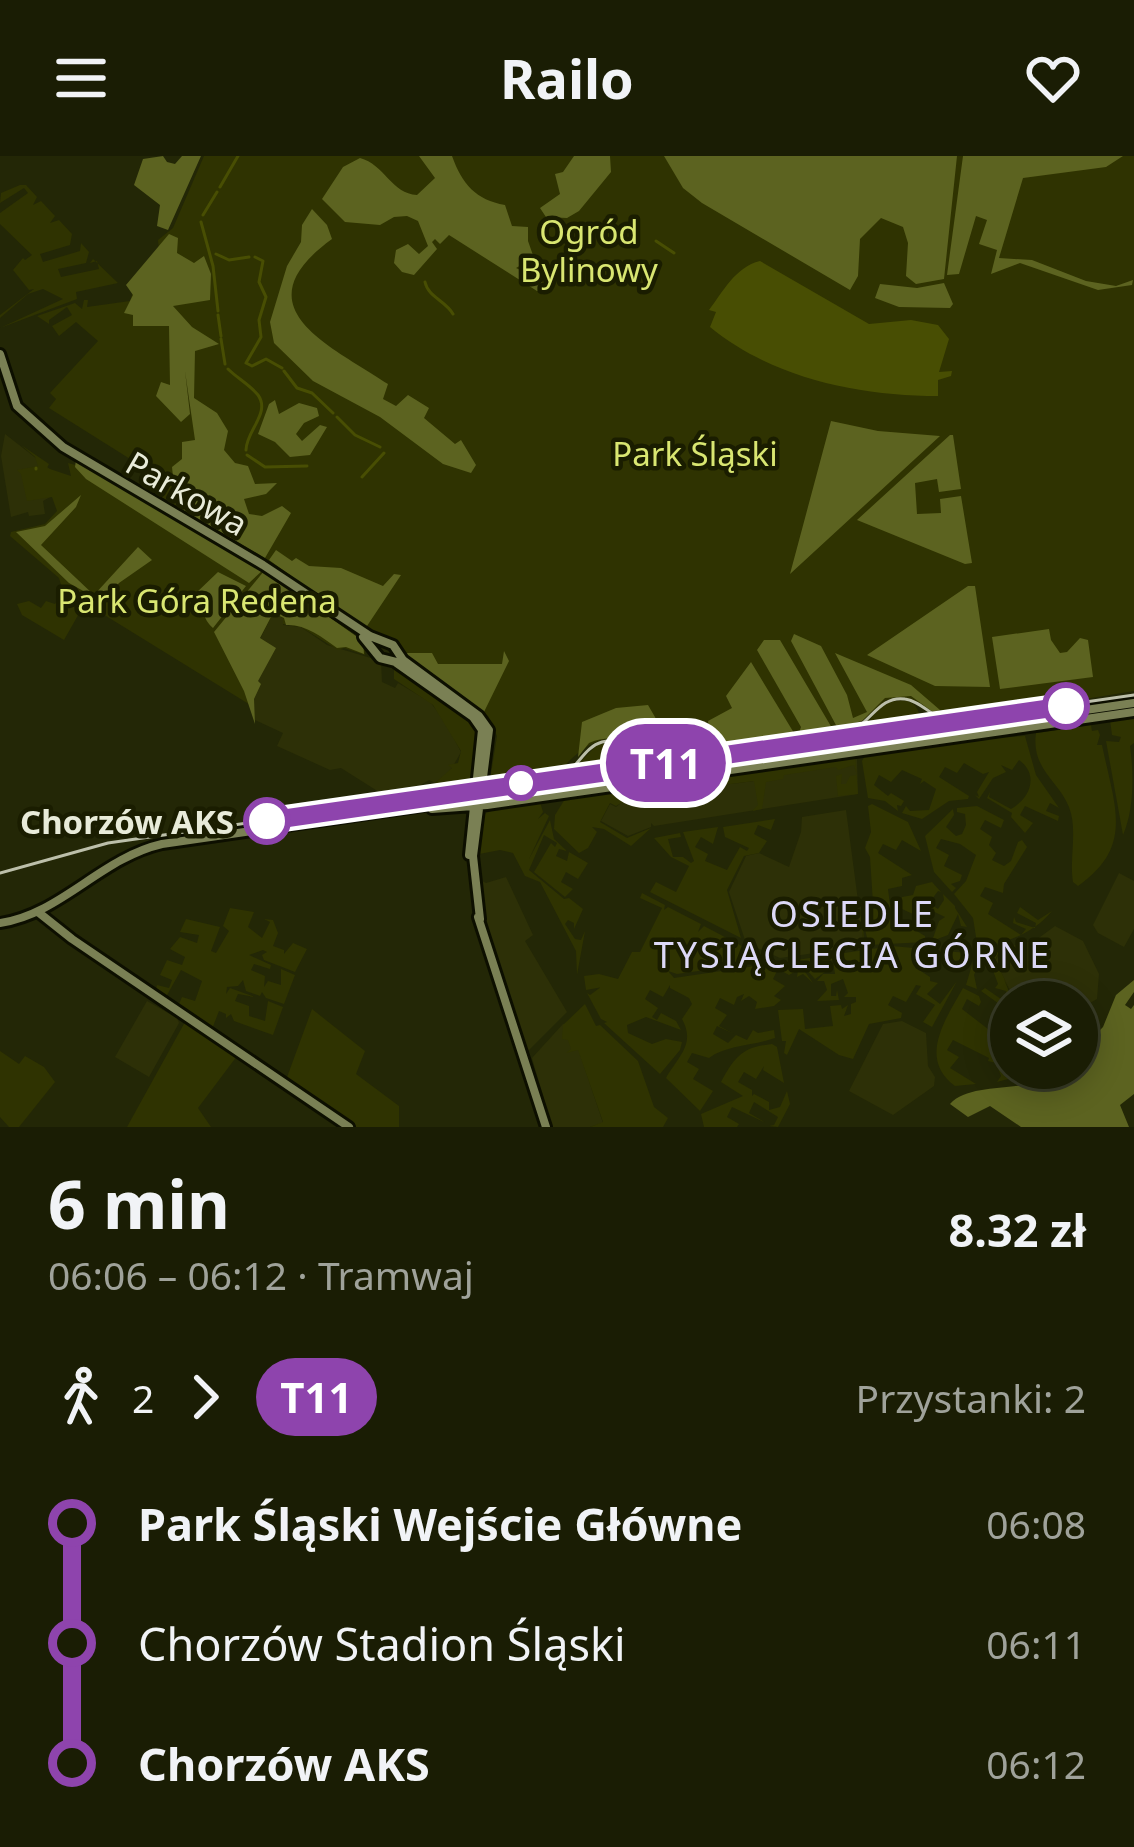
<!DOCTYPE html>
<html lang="pl">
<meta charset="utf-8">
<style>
body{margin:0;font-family:"Noto Sans",sans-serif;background:#272a13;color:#f1f3f6;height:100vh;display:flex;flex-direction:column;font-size:45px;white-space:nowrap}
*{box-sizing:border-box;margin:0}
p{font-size:39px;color:#9fa29a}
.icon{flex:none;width:66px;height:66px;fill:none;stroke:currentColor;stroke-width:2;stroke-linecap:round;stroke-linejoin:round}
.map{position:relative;height:971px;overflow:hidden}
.drawer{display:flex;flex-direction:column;background:#1a1d04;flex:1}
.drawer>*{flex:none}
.badge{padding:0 24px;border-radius:39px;font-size:42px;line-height:78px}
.fabs{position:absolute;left:990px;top:825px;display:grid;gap:24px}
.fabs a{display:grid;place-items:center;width:108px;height:108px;border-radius:50%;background:#1a1d04;box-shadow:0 6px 30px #0003,0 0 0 3px #383b26;font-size:60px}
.map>.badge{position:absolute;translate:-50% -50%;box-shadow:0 0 0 6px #fff}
.legs{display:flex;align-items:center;gap:18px;height:132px;padding:0 48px;font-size:39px}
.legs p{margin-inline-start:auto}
.summary{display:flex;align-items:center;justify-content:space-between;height:204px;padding:0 48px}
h1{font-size:66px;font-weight:700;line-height:90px}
ul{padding:0 48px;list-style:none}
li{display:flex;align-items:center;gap:42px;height:120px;font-size:45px}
li i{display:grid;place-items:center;width:18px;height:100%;margin:0 15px;background:currentColor}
li i::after{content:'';width:30px;height:30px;margin:-15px;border:9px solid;border-radius:50%;background:#1a1d04}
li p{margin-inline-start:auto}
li:first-child i{background:linear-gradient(#0000 50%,currentColor 0)}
li:last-child i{background:linear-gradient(currentColor 50%,#0000 0)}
header{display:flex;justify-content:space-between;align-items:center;height:156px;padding:0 48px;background:#1a1d04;font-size:54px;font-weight:700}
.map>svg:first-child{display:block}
</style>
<header><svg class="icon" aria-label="menu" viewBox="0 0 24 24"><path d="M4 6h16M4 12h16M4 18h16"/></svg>Railo<svg class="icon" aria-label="heart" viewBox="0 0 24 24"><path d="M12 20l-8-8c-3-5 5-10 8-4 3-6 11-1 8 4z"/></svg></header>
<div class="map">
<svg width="1134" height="971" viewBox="0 0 1134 971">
<rect width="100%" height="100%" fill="#232706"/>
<!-- built -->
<path fill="#2d3007" d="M5,278L55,317L59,336L43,345L45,358L29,360L28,356L11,361L1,300Z
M273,457L283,462V469L301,471L327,489L381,505L382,526L395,532L398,527L430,546L445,565L461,596L449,617L435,627L429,624L421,629L379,636L341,612L330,614L277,590L283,577L255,564L250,543L260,483Z
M857,603L858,638L654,670L651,667V671L628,680L601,665L610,648L616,651L625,644L632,648V643L656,642L654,633L714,624L715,630L754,625V618Z
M846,654L864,790L780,802L746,787L729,736L746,700L759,697L789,711L801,676L802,661Z
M1119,717L1134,725V773L1124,791L1098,777L1093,769Z
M506,721L533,779L525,785L567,856L529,894L524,891L479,742L478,723L486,727Z
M1055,770L1083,785L1099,818L1097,843L1090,847L1093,849L1077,876V846H1016L995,805L1003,792L1036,784Z
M147,845L177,862L179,867L149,921L115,901Z
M902,865L926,877L928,910L935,921L934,930L893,959L849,935L883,868Z
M563,868H570L603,967L590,971H552L532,902Z"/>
<!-- green -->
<path fill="#2f3301" d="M204,0H1134V535L951,565L906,542L886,544L883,548C898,544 913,540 919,557L917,567L884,574L875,563L881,574L628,611L629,607L625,612L596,616L589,610L591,616L567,619L598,588L621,586L641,601L656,605L854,576L866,569L880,550L852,573L656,602C642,598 633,589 621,585C597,575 569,603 558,618L543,616L490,624L497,580L488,560L408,503L385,479H373L266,403L146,335L154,318L49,252L56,243L50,237L98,185L76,166L59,180L52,170L72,159L67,151L49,164V168L37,160L75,147L82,153L84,144H88L87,151L130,145L137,124L159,94L158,84L173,72Z
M20,29H26L37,41L33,49L41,45L55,60L50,67L59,64L72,78L70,89L40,98L43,106L80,95L81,87L89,96L86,107L58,113L61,121L99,113L97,105L90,107L93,103L118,127L76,136L77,143L0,172L63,143L43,133L28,138L0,162V159L34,133L29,134L13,114L23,102L25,104L32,99L0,68V57L28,37L24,32L0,47L1,37Z
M21,289L49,308L47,312L71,320L68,307L91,313L254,407L364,486L365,499L344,492L338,494L301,471L283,468V462L274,457L260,482L271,489L254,515L252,550L85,447L64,484L22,459L17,448L29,445L41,452L46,445L55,448L63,435L59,422L10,380L11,376L45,368L57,355L52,341L27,345L21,318L17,314L38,310L35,301Z
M394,514H402L471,564L478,574L470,630L439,635L435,627L452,612L448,609L458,607L461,595L433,549L394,523Z
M1134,558V587L1130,590C1134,618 1134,654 1123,679L1106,585L1119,586L1121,581L1112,579L1110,564H1096Z
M1091,569L1092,575L1098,574L1100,579L1097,589H1102C1115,652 1134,690 1078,730L1073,726C1069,702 1078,674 1069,651C1058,624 1031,613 1036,577Z
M1021,576L996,582L1025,580L1036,619L1059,652L1050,647L1046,655L1059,660L1058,665L1025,650L1020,659L1033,667L1025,677L1011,661L1012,657L987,642L990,636L989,641L1011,653C1031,642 1039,618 1019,604L1012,614L1001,609L1006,616L993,622L979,643L975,639L979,641L977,636L989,616L983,618L964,607L957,617L945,611L939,621L969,640L968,643L949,645L922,663L902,657L906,650L910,655L929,654L936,633L924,625L920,628L922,623L902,614L891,626L879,619L874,629L888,640L891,637L904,645L901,650L897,649L898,655L885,645L868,642L862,605L866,598Z
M855,598L858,638L838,640L836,620L842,618L841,628H846L850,620L857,619L854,609L838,614L836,611L784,619L783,623L766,626L762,653L752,655L758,649L754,625L715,630L713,624L655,633L656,643H633V647L625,645L616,650L610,647L600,666L627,682L651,672L631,690L604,673L592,671L597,676L588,692L579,697L554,673L555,659L565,643L540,646L543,656L538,663L545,657L549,660L529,703L550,664L554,683L567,695L559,693L556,700L567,705L569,696L588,707L578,723L566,716L561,726L573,733L565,741L534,716L551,687L555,691L557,687L544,679L529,714L564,743L569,742L583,753L574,773V767L568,764L565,768L575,783L581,784L585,775L577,819L576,795L540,726L525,720L513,697L500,694L479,698L477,694L482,659L491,655L483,654L487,651Z
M872,648L908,666L921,695L902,684L896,694L883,688L878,697L912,719L902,722V730L888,733L890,749L901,747L902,741L913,739L916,730L932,726L941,736L938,735L929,747L938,753L944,744L943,738L955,750V752L967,771L961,770L958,758L948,779L932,785L939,765L945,761L920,749L915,759L902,753L897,763L925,780V786L869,789L863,766L864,790L859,752L863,761V750L873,747L870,701L865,692L871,676L868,650Z
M977,650L1004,664L1001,672L985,664L980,673L992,681L989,689L996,697L992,704L1004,710L1011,705L1018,686L1022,684L1027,691L1004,728L1003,737L985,731L980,740L993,747L988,758L1021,779L1026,773L1013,767L1014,761L1016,766L1035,772L1036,767L1017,757L1020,751L1038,764L1052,755C1032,779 1008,785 978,793L973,762L954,738L966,725L976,699L960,688L941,683L936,692L949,699L944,710L962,719L960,725L951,728L956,732L952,736L934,716L925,680L953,653L954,659L946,671L956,680L962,678L966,669L965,658L957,656V652Z
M775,663L771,674L758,669L754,678L767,685L759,697L744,700L727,734L741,782L650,736L656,726L676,736L689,710L671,701L654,682L680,677L681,681L668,683L673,701H683L691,707L694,705L683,676L718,671L713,688L701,681L695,691L708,698L705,705L727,714L740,691L747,695L749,692L725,681L723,671Z
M642,737L665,749L664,754L668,751L701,768L698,776L704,770L757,798L756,802L769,805L677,818L668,815L674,822L892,790L967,797L964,808L958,810L941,800L934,809L921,803L916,812L930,821V825L938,827L927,838L940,848L957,825L932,871L923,866L935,849L916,838L921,830L916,829L906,846L893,840L888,849L902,857L901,862L869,868L853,903L839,899L799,873L787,899L784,897L786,885H782L778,854L803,853L805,873L833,870L830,850L841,849L842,853L848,849L844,860L851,858V848L856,846V841H844L848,837L843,823L831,828V840H836L837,834L839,844L817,845L827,834L824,825H817L823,818H835L833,804L816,806V813L832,811L815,823L806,813H811L810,806L798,809L800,815L803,813L813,827L803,818L797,821L798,814L789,819L778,813L773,823L785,830L774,840L781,844L774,850L755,853L757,846L749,840L741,845L744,838L737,841L734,849L720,842L715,852L727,859L719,870L734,878L717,870L713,878L728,887L736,879L747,884L753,874L758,877L774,874L775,882C753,890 726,889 709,902L692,897L687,906L699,913L693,923L713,935L700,955L666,922C678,901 696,888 682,863L692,848L689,842L670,832V829L663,841L650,834L645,843L658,852L652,861L657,864L661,857L676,865L681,874L646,861L627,869L628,877L652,888L666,883L682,886L680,894L660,918L604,867L607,866L601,863L587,837L590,839L601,831L625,827L586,834L584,820L599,818L618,823L632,796H640L662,752L640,742Z
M230,752L254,756L248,771L262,782L270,766L264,763L273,764L278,777L273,790L284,794V798L293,787L307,793L295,816L264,804L262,799L267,796L263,794L249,799L271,809L270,813L254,808L251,814L265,820L264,831L268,825L281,829V813L295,819L284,848L266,842L262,836L260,840L246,835L243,824L238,830L227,831L226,838L230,832L255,841L238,838L235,845L249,850V860L265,865L268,845L283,851L273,879L234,865L231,858L226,862V858L219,855L212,873L179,848L182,841L195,845L202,825L181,814L166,841L156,833L157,829L169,832L172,824L160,819L167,804L182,809L185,801L170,793L180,781L197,787L199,779L180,776L186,763L220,771L211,795L216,797L229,775L223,770Z
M987,795L999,796L995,804L1016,846L1004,823L1013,846L1005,868L1011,862V912H1049L997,926L1001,920L996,907L988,905L989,902L953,884L947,894L959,901L950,912L976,928L955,930C918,903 945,864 963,832L979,840L981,846L979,850L967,843L962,853L988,873L999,874L1009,855L981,835L985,832L1001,843L1007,840L1006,835L995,832L998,828L991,809L977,812L974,819L977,833L966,829L974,802L979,803Z
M585,848L596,870L600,869L638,905L654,951L668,962L663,971H590L603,966L578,894L566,897L571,893L568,884L562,883L563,869Z
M312,853L365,895L356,918L399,950V971H356L286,924Z
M185,866L237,900L198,952L211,971H127Z
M772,888L777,891L784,927L763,914L764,910L756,923L744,916L738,926L752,934V940L754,938L769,946V954L780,951L787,935L790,948L778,971L769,970L774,969L778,961L754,946L749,957L766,967L732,951L727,961L739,968L737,971H704L701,958L743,940L721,926C735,900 743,891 772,888Z
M0,895L19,908L25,900L44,911L55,926L19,971H9L0,961Z"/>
<!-- forest -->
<path fill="#5c6320" d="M163,0L167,6L175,8L182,0H201L168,74L157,70L160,49L134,29L143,3Z
M419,0H452C462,28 476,44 505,49L512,70L528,71V85L534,102L516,112L542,124L541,134L537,135L449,79L440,88L435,83L432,86L437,93L414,119L402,116L394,107L396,94L408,88L419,98L428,90L418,65L407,60L394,61L380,69L345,66L322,43L343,11L360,2C384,8 392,38 417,39L435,22Z
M574,0H610L611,16L579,55L567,62L546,61L540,52L560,38L555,18L563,16Z
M664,0H957L944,123L916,128L906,120L908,87L903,71L881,62L860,83L858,120L850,134L702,47L683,32Z
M963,0H1123L1106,11L1023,22L999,102L1032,104L1086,125L1116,130L1133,124L1132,129L1098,134L1020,107L991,118L997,94L979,88L987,64L976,60L959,118L947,119Z
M312,53L327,69L332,83C237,152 332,190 388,228L383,243L396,250L408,239L429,252L424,262L455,288L461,284L476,309L471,317L443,308L380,261L313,225L274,187L270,166L287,110L301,86L302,69Z
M169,78L178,82L177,97L194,107L204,100L211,118L210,144L173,150L192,171L219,188L195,195L194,242L217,257L228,275L224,294L235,307L248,310L255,328L277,327L266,338L244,343L249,358L262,360L282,350L291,357L265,402L176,350L172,311L182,303V286L195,284L185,215L190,258L181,266L156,240L161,226L170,229L169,170H133V159L124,157L133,139L126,129Z
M944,127L953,148L950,152L899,151L875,142L880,128L917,132Z
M275,244L279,258L299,247L317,252L319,260L304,267L296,278L302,285L320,269L327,271L310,299L290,301L275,286L258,278L269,248Z
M831,265L878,275L940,280L790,418Z
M950,279H953L961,333L939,336L937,323L915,327L917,358L941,357L940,343L961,340L972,407L965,408L857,364Z
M76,304L258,410L263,414L249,427L86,323L75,311Z
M81,339L76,351L41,389L94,439L138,391L152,404L119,427L103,446L69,427L16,376L45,370Z
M276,394L292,405L296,402L309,410L341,412L383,430L394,418L401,419L365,473L269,404Z
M264,415L363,485L364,498L346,491L337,492C322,481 305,468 286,469L284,462L273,457L260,482L276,492L258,525L261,528L254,543L255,568L244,535L214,476Z
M218,416L246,430L213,472C201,462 204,448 195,438Z
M968,430H975L990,531L935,530L867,499Z
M1049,473L1051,484L1060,497L1067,496L1080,482L1088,484L1093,521L1000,533L992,481Z
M794,478L821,490L847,539L853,562L867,556L835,497L911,529L940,554L933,556L911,540L885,542L862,565L837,571L791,485Z
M764,484H780L832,572L799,577L801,571L757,494Z
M504,495L509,505L483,558L404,497H432L438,508H502Z
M751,506L794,577L712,590L708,565L732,552L726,540Z
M648,549L673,592C637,601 626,572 589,587L578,601L582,566L616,552Z
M1134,824V836L1125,849L1131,853L1134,849V938L1120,949L1129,971H1021L990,950L968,961L950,948C967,929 1008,934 1032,927C1049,921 1059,912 1077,912V898L1103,871L1116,839Z"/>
<!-- water -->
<path fill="#484e03" d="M760,105L869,168L911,164L938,169L949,183L939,216L952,215L951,220L938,224V240C859,240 772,222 710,171L716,156L709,154C723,136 735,111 760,105Z"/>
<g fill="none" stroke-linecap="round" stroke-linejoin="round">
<!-- stream -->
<path stroke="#484e03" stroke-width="3" d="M220,31L238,0
M203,59L217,36
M201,66L213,110L218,155
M656,85L674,97
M216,98L229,104L249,101
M255,101L263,105L259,126L266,141L259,164L261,181L246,207L252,210L266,203L282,212
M425,126C428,141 446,145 453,158
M218,159L221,180
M221,183L225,208
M228,213C237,222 250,229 258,239C271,257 246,275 246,294
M284,215L297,232L312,237L333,257
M337,261L355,279L380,291
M247,299L265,311L307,310
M36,312V313
M362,321L384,297"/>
<defs>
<path id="secondary" d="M0,198L17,250L63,291L263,409L370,480L393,489L403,504L479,560L489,574L473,700L480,763
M363,481L380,502L396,506
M395,506L473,561L482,574L469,699
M432,653L487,649L1134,556
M38,756L72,783L349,971
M478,761L546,971
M0,767C61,758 101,702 162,688L1134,547"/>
</defs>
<!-- secondary casing -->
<use href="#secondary" stroke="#0d0f00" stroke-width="14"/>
<!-- secondary -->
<use href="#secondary" stroke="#7a8054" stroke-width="8"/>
<!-- tram -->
<path stroke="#bcbfaa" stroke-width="3" d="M848,576C870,569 879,539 905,543C921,545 933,562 949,566
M558,622C577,615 583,591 602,586C627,580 639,605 664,603
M0,717L108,687L1134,539"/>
</g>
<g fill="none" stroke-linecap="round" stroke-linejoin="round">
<defs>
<path id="line-1" d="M267,665L1066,550"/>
</defs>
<!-- line-1 casing -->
<use href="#line-1" stroke="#fff" stroke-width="27"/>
<!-- line-1 -->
<use href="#line-1" stroke="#8e44ad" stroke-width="18"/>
</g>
<!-- markers -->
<g fill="#fff" stroke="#8e44ad" stroke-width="6">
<circle cx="1066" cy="550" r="21"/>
<circle cx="521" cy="627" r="15"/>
<circle cx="267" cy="665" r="21"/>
</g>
<g text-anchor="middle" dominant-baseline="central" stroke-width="9" stroke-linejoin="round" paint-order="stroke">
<!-- park labels -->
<g font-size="33" fill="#d9e671" stroke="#1a1d00">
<text x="589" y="75">Ogród<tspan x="589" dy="38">Bylinowy</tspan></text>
<text x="695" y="297">Park Śląski</text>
<text x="197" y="444">Park Góra Redena</text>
</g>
<!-- street labels -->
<g font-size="33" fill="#e8ebd9" stroke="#1a1d00">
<text transform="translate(187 337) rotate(30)">Parkowa</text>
</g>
<!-- stop labels -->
<g font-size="33" font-weight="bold" fill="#e8ebd9" stroke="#1a1d00" text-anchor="end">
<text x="234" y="665">Chorzów AKS</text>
</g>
<!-- neighbourhood labels -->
<g font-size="36" letter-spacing="3" fill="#ddd9f7" stroke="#1a1d00">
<text x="853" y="757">OSIEDLE<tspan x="853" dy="41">TYSIĄCLECIA GÓRNE</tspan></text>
</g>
</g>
</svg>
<div class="fabs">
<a><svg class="icon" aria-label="layers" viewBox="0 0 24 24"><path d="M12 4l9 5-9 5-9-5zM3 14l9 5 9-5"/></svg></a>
</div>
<b class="badge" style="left:666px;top:607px;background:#8e44ad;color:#fff">T11</b>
</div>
<section class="drawer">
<div class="summary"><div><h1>6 min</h1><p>06:06 – 06:12 · Tramwaj</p></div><b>8.32 zł</b></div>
<div class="legs"><svg class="icon" aria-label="walk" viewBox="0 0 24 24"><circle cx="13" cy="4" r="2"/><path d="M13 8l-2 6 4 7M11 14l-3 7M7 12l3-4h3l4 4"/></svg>2<svg class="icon" aria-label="forward" viewBox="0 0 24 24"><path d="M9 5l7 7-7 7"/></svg><b class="badge" style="background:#8e44ad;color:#fff">T11</b><p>Przystanki: 2</p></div>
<ul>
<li><i style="color:#8e44ad"></i><b>Park Śląski Wejście Główne</b><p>06:08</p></li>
<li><i style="color:#8e44ad"></i><span>Chorzów Stadion Śląski</span><p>06:11</p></li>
<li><i style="color:#8e44ad"></i><b>Chorzów AKS</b><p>06:12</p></li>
</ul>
</section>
